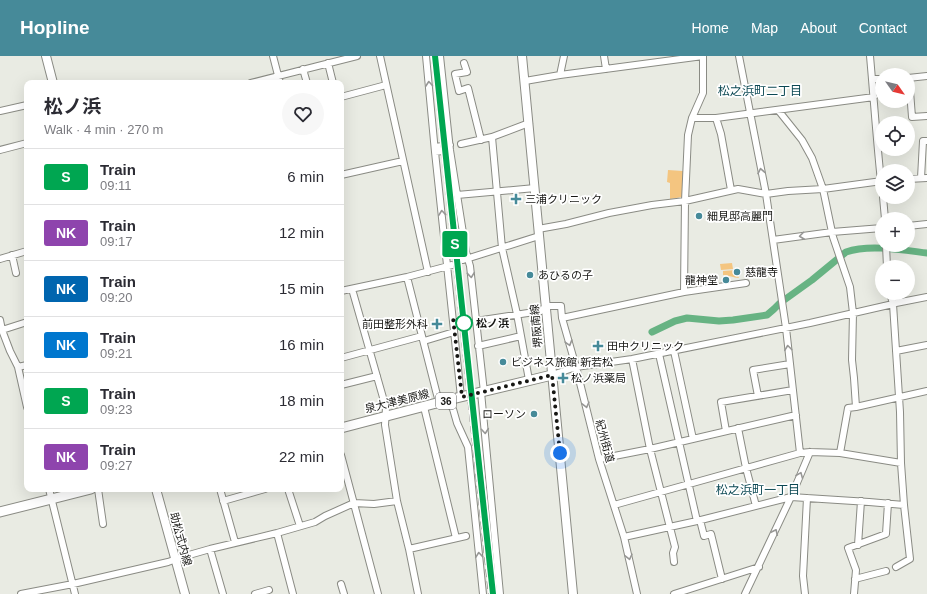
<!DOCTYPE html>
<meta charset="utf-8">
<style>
body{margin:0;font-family:Helvetica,"Noto Sans JP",sans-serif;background:#f7f7f7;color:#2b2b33;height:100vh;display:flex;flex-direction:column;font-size:15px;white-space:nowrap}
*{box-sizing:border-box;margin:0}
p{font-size:13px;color:#7c7c81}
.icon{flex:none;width:22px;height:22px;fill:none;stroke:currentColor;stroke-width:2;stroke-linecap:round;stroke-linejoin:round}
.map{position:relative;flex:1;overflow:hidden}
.panel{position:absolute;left:24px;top:24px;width:320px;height:412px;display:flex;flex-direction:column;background:#fff;border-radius:8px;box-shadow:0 4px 16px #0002}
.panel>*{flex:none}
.badge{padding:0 8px;border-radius:3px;font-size:14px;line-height:26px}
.needle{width:26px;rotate:124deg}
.buttons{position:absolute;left:875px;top:12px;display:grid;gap:8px}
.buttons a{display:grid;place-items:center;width:40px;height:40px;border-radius:50%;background:#fff;box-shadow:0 4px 16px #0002;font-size:20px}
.you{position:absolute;width:20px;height:20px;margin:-10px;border:3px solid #fff;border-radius:50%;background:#1a73e8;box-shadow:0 0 0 6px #1a73e833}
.map>.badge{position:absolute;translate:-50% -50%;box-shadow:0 0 0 2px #fff}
.round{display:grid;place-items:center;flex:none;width:42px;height:42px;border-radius:21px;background:#f7f7f7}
.head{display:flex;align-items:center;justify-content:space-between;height:68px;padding:0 20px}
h1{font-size:19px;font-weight:700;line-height:30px}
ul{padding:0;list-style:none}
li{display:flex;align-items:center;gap:12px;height:56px;padding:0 20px;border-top:1px solid #e1e1e2}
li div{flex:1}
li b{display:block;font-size:15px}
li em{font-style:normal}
li .badge{min-width:44px;font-weight:700;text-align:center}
header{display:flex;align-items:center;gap:24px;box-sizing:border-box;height:56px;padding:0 20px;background:#468a99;color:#fff}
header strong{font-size:19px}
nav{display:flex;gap:22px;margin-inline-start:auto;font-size:14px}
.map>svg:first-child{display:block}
</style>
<header>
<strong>Hopline</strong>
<nav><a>Home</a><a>Map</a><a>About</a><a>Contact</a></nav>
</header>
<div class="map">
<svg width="927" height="538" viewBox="0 0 927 538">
<rect width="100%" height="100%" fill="#e9ebe3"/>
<!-- green -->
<path fill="#f4c580" d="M668,114L683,115L682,141L670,143V127L667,126Z
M732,207L733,213L721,214L720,208Z
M736,214L737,219L738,220L739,222C734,222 728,219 723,219V215Z"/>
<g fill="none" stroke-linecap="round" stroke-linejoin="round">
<!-- canal -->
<path stroke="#67b383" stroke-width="7" d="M652,276L675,265L687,262L719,265L733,264L767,259L774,253L780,247L812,224L846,196C869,188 903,194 927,197"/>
<!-- street-tunnel -->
<path stroke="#cacbc4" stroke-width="6" stroke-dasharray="6 3" stroke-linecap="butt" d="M452,209L463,204"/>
<defs>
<path id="street" d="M273,0L280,27
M380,0L428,216
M426,0L435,96L461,341
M440,0L450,94L466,196L470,210L484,336
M604,0L606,13
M739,0L766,138L786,272L800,397
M870,0C874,45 877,90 882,135
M328,7L333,27
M464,7L467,16L455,18L459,35L468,32L481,84
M303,13L307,27
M560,19L564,0
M908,22L927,20
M909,22L912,61L927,60
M872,23H882
M525,25L560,19L703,0
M251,27L357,0
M341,41L386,29
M0,55L27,49
M692,62H716L874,41
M716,62L721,78L731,134
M492,81L502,192L517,258L529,324
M461,88L492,81L529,67
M435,91L450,89
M0,94L27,87
M435,96L450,94
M341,119L403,105
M921,122L923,85H927
M908,123L927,122
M457,139L535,132
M883,141L885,163
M908,170L927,168
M538,173L566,168L609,157L652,149L685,145L738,133L766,138L788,135L823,133L882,125
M773,184L832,176L882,172
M886,189L887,211
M12,199L16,217
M0,203L27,195
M463,204L539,180
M352,233L386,352L385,369L397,445L409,493L418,538
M341,235L407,221L452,209
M684,236L685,145L688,79L692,62L703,37V0
M890,237L893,248L900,356L901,407L904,449L910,503L896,511
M562,262L684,236L746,227
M0,264L2,274L10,295L18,311L27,351
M476,265L541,255L546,250H561L562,262L576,311L599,403L624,481L637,538
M2,274L27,266
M422,280L436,335L439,346
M424,285L454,276
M478,290L521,280
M674,295L693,383
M896,295L927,289
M659,298L697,465
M341,302L422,280L407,221
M632,303L650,393L675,491L673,497L674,506
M18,311L27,309
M552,319L576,311L632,303L810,267L893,248L896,247L927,241
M341,329L377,320
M481,336L500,538
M758,340L753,314L790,308
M448,344L453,353L457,367L468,391L483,538
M424,351L456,482
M856,351L927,335
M738,372L746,412L756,450
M726,375L721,346L793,334
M840,397L901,407
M341,399L378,538
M599,403L650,393L796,359
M49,433L75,538
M98,433L103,468
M220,433L235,486
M288,433L300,470
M223,445L265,433
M614,449L800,397L810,396L840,397L848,352L856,351L854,322L852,304L853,257L850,231L833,181L823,133L812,102L802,84L778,54
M700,464L704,480L711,478L722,523
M277,477L293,538
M624,481L697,465L791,441L869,446L904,449
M858,489L861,445
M210,493L223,538
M409,493L466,480
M855,523L886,515
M341,528L344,538
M21,538L73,528L168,506L182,501L210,493L277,477L315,466L325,460L354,447L374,448L397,445
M255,538L269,534
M674,538L759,511
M745,538L791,441L810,396
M805,538L803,520L807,442
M854,538L856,514L848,492L886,478L888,447"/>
<path id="secondary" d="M46,0L53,27
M522,0L573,538
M156,433L185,538"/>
<path id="primary" d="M341,372L448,344L552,319
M0,456L91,433"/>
</defs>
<!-- street casing -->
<use href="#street" stroke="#8a8b84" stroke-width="8"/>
<!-- secondary casing -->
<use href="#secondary" stroke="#8a8b84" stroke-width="10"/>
<!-- primary casing -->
<use href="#primary" stroke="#8a8b84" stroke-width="11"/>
<!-- street -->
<use href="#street" stroke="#fff" stroke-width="6"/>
<!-- secondary -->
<use href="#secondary" stroke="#fff" stroke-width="8"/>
<!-- primary -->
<use href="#primary" stroke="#fff" stroke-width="9"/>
<!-- rail -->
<path stroke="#60605b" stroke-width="2" stroke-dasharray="8 4" stroke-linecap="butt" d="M432,0L489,538"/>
</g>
<!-- one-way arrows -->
<defs><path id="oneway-chevron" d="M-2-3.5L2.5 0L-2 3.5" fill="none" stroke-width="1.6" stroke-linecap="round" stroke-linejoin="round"/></defs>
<g stroke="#979795">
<use href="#oneway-chevron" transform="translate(429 28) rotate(-95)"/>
<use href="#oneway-chevron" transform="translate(761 115) rotate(-101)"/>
<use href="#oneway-chevron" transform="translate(442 157) rotate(-96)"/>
<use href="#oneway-chevron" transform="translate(802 180) rotate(173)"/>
<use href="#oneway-chevron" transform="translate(471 219) rotate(84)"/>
<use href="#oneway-chevron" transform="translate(569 287) rotate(74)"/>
<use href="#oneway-chevron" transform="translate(788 292) rotate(-97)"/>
<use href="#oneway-chevron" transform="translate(586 349) rotate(76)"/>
<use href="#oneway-chevron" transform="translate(485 375) rotate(85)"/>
<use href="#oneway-chevron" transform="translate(800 419) rotate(-68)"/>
<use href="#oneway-chevron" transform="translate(775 476) rotate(-65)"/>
<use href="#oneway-chevron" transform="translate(479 499) rotate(-96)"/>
<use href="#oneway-chevron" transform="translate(629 501) rotate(77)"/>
</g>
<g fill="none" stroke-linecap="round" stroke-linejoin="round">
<defs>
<path id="line" d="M435,0L493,538"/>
</defs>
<!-- line casing -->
<use href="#line" stroke="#fff" stroke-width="9"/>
<!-- line -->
<use href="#line" stroke="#00a651" stroke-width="6"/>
<!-- walk -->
<path stroke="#171714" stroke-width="4" stroke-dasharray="0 7.2" d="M464,267L453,262L462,341L552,319L560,397"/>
</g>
<!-- markers -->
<g fill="#468a99" stroke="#fff" stroke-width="1.5">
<path d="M514 137h4v4h4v4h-4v4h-4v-4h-4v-4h4z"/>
<circle cx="699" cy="160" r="4"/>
<circle cx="737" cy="216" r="4"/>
<circle cx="530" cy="219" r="4"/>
<circle cx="726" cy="224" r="4"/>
<path d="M435 262h4v4h4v4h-4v4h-4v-4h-4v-4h4z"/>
<path d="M596 284h4v4h4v4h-4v4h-4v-4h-4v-4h4z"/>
<circle cx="503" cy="306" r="4"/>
<path d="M561 316h4v4h4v4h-4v4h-4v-4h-4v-4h4z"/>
<circle cx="534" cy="358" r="4"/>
</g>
<circle fill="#fff" stroke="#00a651" stroke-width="2" cx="464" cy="267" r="8"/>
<g text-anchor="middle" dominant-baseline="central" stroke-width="3.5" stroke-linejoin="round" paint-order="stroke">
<!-- shield labels -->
<rect fill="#fff" stroke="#5d5d5a" stroke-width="1" x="436" y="337" width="20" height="16" rx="3"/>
<g font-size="10" font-weight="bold" fill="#171714">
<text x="446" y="345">36</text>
</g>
<!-- poi labels -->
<g font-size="11" fill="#171714" stroke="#fff" text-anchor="start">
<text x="525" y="143">三浦クリニック</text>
<text x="707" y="160">細見邸高麗門</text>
<text x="745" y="216">慈龍寺</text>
<text x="538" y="219">あひるの子</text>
<text x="718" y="224" text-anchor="end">龍神堂</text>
<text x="428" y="268" text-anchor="end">前田整形外科</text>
<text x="607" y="290">田中クリニック</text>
<text x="511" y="306">ビジネス旅館 新若松</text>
<text x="571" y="322">松ノ浜薬局</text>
<text x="526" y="358" text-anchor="end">ローソン</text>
</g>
<!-- stop labels -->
<g font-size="11" font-weight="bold" fill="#171714" stroke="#fff" text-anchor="start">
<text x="476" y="267">松ノ浜</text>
</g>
<!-- street labels -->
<g font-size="11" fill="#171714" stroke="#fff">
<text transform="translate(536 270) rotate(-95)">堺阪南線</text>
<text transform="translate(397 345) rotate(-14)">泉大津美原線</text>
<text transform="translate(605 385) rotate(75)">紀州街道</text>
<text transform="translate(181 483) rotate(75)">助松式内線</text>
</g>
<!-- neighbourhood labels -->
<g font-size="12" fill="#0b4853" stroke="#fff">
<text x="760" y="35">松之浜町二丁目</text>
<text x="758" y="434">松之浜町一丁目</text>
</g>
</g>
</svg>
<div class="buttons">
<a><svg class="needle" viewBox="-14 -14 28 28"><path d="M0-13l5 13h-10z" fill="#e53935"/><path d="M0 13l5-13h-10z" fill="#7c7c81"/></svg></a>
<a><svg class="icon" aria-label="locate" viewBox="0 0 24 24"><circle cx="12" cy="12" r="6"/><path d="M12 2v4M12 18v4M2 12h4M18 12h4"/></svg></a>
<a><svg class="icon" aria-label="layers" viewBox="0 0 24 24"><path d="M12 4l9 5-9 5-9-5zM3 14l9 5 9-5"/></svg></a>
<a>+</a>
<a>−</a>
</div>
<div class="you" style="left:560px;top:397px"></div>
<b class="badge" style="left:455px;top:188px;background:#00a651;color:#fff">S</b>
<section class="panel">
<div class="head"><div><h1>松ノ浜</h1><p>Walk · 4 min · 270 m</p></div><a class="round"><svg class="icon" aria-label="heart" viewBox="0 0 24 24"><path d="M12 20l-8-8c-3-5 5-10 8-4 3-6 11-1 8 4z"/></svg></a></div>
<ul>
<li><span class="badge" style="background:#00a651;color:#fff">S</span><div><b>Train</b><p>09:11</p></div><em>6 min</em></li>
<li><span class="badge" style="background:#8e44ad;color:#fff">NK</span><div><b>Train</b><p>09:17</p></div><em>12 min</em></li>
<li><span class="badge" style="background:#0065af;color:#fff">NK</span><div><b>Train</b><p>09:20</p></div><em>15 min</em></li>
<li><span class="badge" style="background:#0077ce;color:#fff">NK</span><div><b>Train</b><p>09:21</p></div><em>16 min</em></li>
<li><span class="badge" style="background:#00a651;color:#fff">S</span><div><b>Train</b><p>09:23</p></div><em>18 min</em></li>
<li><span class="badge" style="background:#8e44ad;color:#fff">NK</span><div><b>Train</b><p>09:27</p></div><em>22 min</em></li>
</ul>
</section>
</div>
